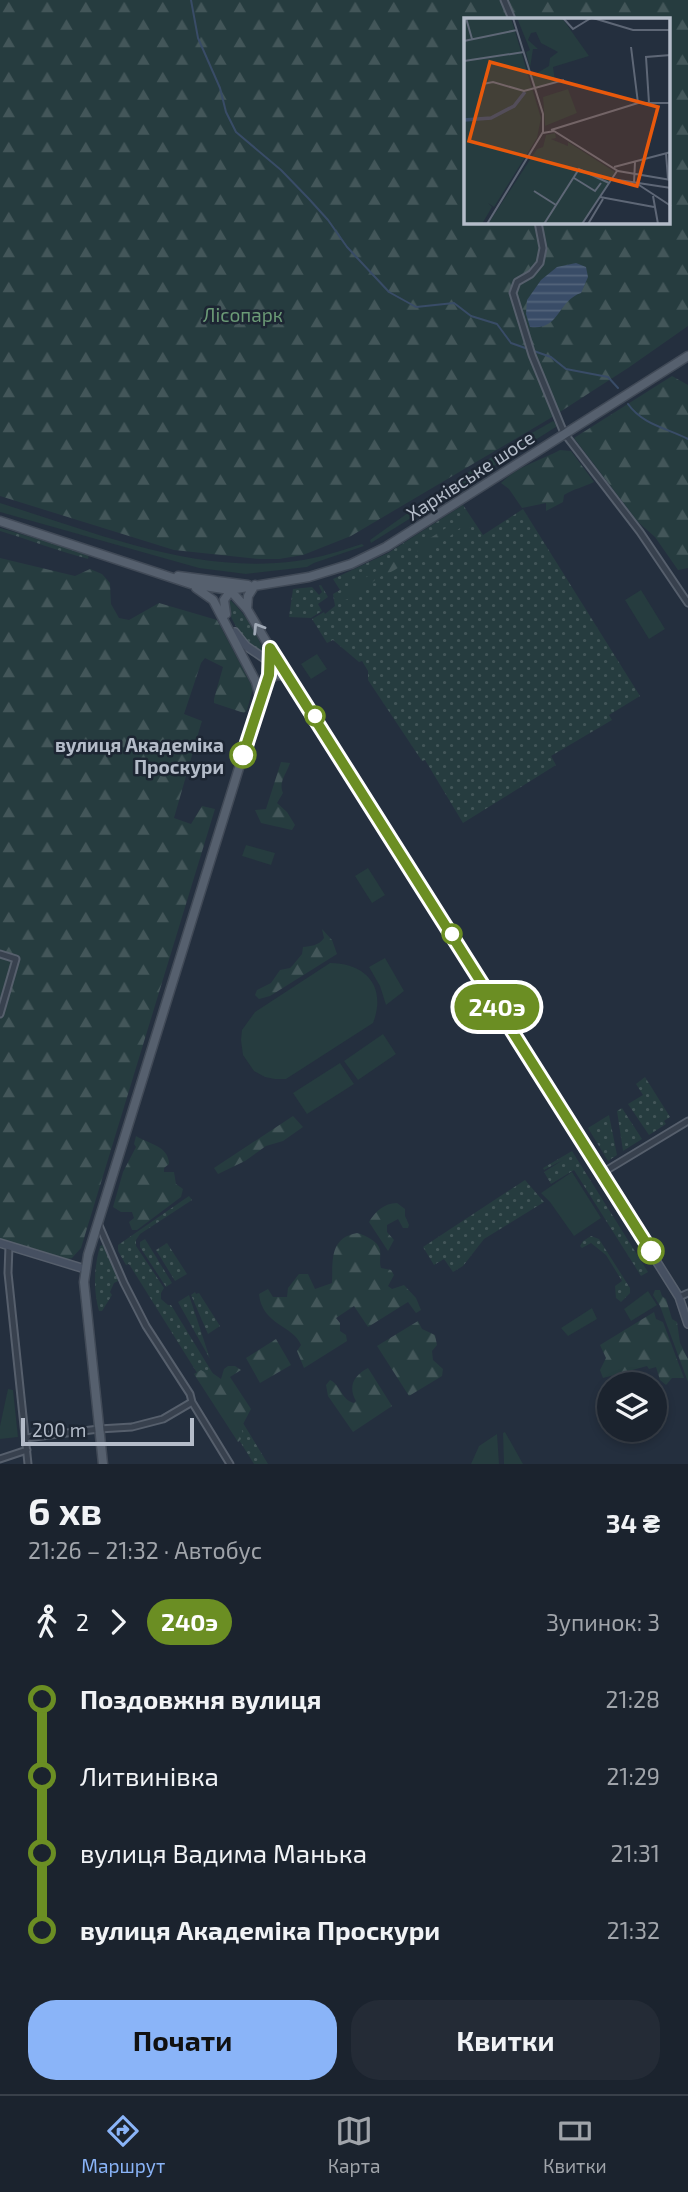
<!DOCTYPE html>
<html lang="uk">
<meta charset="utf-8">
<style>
body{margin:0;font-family:"Exo 2",sans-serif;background:#242b36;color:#f1f3f6;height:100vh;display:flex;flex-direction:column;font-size:26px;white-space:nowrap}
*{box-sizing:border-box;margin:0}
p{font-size:23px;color:#a0a4aa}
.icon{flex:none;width:38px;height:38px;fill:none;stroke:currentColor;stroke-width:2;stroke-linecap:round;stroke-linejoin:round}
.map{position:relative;height:1464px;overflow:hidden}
.side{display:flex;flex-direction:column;background:#1b232e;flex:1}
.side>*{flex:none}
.badge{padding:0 14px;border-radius:23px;font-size:24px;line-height:46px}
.controls{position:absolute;left:597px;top:1372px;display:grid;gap:14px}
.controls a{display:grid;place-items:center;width:70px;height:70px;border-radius:50%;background:#1b232e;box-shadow:0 4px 10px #0003,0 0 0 2px #39404a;font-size:35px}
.scale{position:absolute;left:21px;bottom:18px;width:173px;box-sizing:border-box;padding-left:7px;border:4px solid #b4bcc9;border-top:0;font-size:19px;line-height:24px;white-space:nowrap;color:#b4bcc9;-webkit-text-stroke:5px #1d2633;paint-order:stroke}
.map>.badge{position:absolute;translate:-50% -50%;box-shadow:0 0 0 4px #fff}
.legs{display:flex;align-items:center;gap:10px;height:77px;padding:0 28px;font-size:23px}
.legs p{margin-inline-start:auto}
.overview{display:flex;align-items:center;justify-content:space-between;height:119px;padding:0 28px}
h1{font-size:38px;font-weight:700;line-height:52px}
.action{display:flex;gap:14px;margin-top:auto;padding:14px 28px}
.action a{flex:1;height:80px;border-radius:28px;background:#8ab4f8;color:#111;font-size:28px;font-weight:700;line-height:80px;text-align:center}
.action a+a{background:#242b36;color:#f1f3f6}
ul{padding:0 28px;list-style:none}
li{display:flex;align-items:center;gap:24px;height:77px;font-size:26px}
li i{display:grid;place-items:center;width:10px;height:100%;margin:0 9px;background:currentColor}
li i::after{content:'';width:18px;height:18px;margin:-9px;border:5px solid;border-radius:50%;background:#1b232e}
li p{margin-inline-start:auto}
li:first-child i{background:linear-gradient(#0000 50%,currentColor 0)}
li:last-child i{background:linear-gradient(currentColor 50%,#0000 0)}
.menu{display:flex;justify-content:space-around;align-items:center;height:98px;border-top:2px solid #39404a;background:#1b232e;font-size:19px;color:#a0a4aa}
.menu a{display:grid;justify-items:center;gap:4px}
.menu .selected{color:#8ab4f8}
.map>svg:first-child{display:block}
</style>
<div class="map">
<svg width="688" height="1464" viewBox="0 0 688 1464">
<defs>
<pattern id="grass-dots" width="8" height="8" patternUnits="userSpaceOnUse" patternTransform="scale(1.75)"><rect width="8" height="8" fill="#263c3f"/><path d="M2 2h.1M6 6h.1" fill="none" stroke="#435659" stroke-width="1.8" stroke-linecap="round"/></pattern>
<pattern id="forest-firs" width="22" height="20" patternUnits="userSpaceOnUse" patternTransform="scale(1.75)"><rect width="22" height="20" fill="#263c3f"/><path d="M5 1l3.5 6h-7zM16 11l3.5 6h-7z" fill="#435659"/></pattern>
<pattern id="water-rules" width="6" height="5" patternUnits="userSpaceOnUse" patternTransform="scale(1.75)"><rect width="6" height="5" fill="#394c67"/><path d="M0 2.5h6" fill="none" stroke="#53647b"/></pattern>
</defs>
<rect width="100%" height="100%" fill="#242f3e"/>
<!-- grass -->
<path fill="url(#grass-dots)" d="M463,505L483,535L523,509L640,696L609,715L612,720L551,756L556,765L463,823L425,760L422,761L368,680V671L362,661L359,662L333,640L327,643L312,619L324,612L325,614L335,606L333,594L340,590L333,579L388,553Z
M0,528L89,554L88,559C58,551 30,540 0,531Z
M321,585L328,597L318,604L322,611L311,618L289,617L293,589L312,587L319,595L322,592L319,586Z
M227,598C241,607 262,639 264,656C246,642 227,621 227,598Z
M645,1077L670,1117L664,1121L666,1124L649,1135L628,1104L643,1095L636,1084Z
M622,1108L642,1139L623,1151L617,1111Z
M609,1115L617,1155L608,1161L588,1128Z
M572,1151L648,1272L641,1276L574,1170L551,1184L544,1172L563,1160L544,1170L543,1168Z
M525,1180L544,1202L484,1239L463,1266L453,1272L444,1259L434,1265L423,1247Z
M189,1196L192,1200L140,1234L136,1240V1246L164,1288L161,1293V1299L168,1305H171L268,1464H254L129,1264L126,1265L118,1251V1245Z
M591,1236L599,1239L630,1288V1293L621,1302L616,1298L615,1286L622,1281L606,1255L591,1243L582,1248L580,1246L583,1241Z
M145,1239L172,1283L166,1287L140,1247V1242Z
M167,1243L187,1274L175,1281L156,1250Z
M105,1244L118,1281L114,1283L110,1292L112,1295L102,1311H99C93,1290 94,1267 100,1246Z
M195,1292L196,1294L199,1293L220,1326L208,1334L191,1295Z
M189,1295L210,1359L178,1302Z"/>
<!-- forest -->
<path fill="url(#forest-firs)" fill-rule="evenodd" d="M0,0H688V326L628,368L549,419L351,536L303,555L279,559H259L174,550L0,496ZM466,19H669V222H466Z
M672,376L688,385V568L678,570L655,537L638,522L574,438Z
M560,450L571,451L594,482C584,487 573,489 564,495L563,502L546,511V503L522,508L509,489L501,483C518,466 539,461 560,450Z
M462,518H468L471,523L470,528H460L439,545L421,553L417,551L419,545Z
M0,558L75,576L90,569L102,574L110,583L111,604L119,618L129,620L159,603L217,620L253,688L247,710L244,713L214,703V699L223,667L205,658L201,663L184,714L202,721L201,724L174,818L191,824L202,806L215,809L81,1248L72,1258L64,1260L0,1239Z
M397,561L403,563C397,571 386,573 378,578C365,587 354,601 337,601V595L391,562Z
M281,762L290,763C287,773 278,782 283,793L277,803L287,812L295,825L292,830L261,823L255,810L266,809Z
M322,929L332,940L337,954L270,996L259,999L255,995L257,990L271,983L280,970L290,968L293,965L302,954L303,947C311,946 318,946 324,938Z
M293,1116L303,1127L283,1141L266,1146L245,1161L218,1174L214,1168Z
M136,1136C149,1144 169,1146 169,1164L164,1168V1172H174L176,1184L183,1189L181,1197L137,1230H132L129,1222L134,1218L132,1212H121L113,1207L123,1172L136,1147L134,1144Z
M397,1203L405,1209V1216L409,1225L408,1228H403L398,1219L387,1225V1232L394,1240L388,1251L369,1222C375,1212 384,1203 397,1203Z
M357,1233C365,1235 378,1241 380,1250C381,1257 379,1261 381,1268L391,1270L394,1275L388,1286L392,1289L404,1285L416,1298L421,1310L416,1313L408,1302L368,1327L354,1306L336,1318L340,1323V1331L346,1335L347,1341L304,1368L297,1351L301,1345C293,1325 262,1325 259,1294L268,1289L273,1297H287L288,1288L299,1274H308L315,1289L332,1283C333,1261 329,1238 357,1233Z
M655,1290H660L662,1296L666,1299L672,1319L677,1322L680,1343L688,1359V1382L660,1306L653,1295Z
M654,1312L656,1319L663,1322L684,1378H672L666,1385L660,1380L656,1367L649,1369L647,1366L603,1378L600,1370L606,1358L600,1345Z
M418,1321L422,1329L435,1335L437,1345L432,1351L433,1360L443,1369L442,1376L409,1396L377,1346Z
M276,1339L291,1365L260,1383L246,1358Z
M228,1366H235L241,1370L230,1377L251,1409L241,1428L244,1436L238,1442L194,1374L201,1370L208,1374L211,1372L221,1379L224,1369Z
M368,1368L392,1406L353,1432L328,1396L326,1385L330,1380C341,1385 341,1400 354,1403L356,1401C348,1387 353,1376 368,1368Z"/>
<!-- park -->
<path fill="#263c3f" d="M553,421L557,425L556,427L371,543L370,540C429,497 490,456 553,421Z
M0,503C94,532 195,575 296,561C319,558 340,551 362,544L364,546L314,563L307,567L246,574L199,568L0,512Z
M641,590L665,629L649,639L625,600Z
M317,654L327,669L311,679L301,664Z
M246,845L275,853L271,865L242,856Z
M368,868L385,895L372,903L355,876Z
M385,958L404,991L386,1005L380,986L369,967Z
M330,963C366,963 387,987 373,1023L286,1079H275L265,1077L254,1071L243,1055L241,1040L242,1030L255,1012Z
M383,1034L396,1054L358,1080L344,1061Z
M340,1063L354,1084L307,1114L293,1093Z
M572,1172L601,1218L574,1236L550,1202L541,1193Z
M648,1291L657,1305L631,1321L624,1309Z
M592,1308L597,1319L568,1336L561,1328Z
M8,1389L13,1390L18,1437L0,1439V1426Z
M505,1432L523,1464H504L503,1433Z
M497,1434L499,1464H471L479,1446Z"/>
<!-- water -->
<path fill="url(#water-rules)" d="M576,263L586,267L588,277L581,293C557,301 560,331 530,327L526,314L527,300L541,280L557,267Z"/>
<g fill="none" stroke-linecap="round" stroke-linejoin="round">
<!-- stream -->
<path stroke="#394c67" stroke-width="2" d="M191,0L198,38L220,88L226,112L236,132L281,170L309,199L328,220L347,247L389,292L416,307L454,303L471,316L497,324L511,343L551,357L566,369L608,377L618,388
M628,404C643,425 667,428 688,439"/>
<defs>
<path id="street" d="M504,0L512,19
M538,222L543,248L540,263L531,274L517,282L513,293L532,355L564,433L640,532L688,603
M0,954L16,959L0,1014
M602,1173L688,1121
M98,1223L124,1283L146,1326L190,1394L192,1402L230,1464
M9,1246L8,1273L28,1464
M679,1297L688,1293
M26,1438L99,1429L132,1427L163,1419L192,1402
M0,1459L27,1450"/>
<path id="secondary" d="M235,632L246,646L286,673
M270,648L679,1297L688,1324
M0,1243L85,1269"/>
<path id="primary" d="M0,521L191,584L230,590L309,577L351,564L386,547L688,356
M178,576L248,585
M196,588L213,600L256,682L260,698
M247,609L248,596L255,585
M226,614L224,600L232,589
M266,682L276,675L289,676
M103,1464L84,1282L88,1255L270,668V648L247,609L230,590L208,581"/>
</defs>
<!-- street casing -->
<use href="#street" stroke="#565f6c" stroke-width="9"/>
<!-- secondary casing -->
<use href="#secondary" stroke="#565f6c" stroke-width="10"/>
<!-- primary casing -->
<use href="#primary" stroke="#414a57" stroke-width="11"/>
<!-- street -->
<use href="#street" stroke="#38414e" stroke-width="5"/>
<!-- secondary -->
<use href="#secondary" stroke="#465061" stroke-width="7"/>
<!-- primary -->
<use href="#primary" stroke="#56606e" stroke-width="8"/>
</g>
<!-- one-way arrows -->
<defs><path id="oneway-chevron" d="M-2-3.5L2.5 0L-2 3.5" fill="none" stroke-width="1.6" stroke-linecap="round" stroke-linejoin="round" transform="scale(1.75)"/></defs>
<use stroke="#a1aab7" href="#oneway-chevron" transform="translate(258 628) rotate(-122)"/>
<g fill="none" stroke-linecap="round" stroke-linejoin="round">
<defs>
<path id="line-1" d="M243,755L269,675L270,648L651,1251"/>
</defs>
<!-- line-1 casing -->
<use href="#line-1" stroke="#fff" stroke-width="16"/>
<!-- line-1 -->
<use href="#line-1" stroke="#6b8e23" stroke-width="10"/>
</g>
<!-- markers -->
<g fill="#fff" stroke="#6b8e23" stroke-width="3.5">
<circle cx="315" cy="716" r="9"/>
<circle cx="243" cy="755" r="12"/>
<circle cx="452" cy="934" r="9"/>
<circle cx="651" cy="1251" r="12"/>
</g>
<g text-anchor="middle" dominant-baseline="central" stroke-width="5" stroke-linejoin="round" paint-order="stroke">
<!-- park labels -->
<g font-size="19" fill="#6b9a76" stroke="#1d2633">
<text x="243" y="314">Лісопарк</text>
</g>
<!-- street labels -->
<g font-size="19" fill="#b4bcc9" stroke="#1d2633">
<text transform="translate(470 475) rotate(-33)">Харківське шосе</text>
</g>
<!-- stop labels -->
<g font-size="19" font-weight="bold" fill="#b4bcc9" stroke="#1d2633" text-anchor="end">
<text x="224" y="744">вулиця Академіка<tspan x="224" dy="22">Проскури</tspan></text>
</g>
</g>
<!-- overview -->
<g transform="translate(464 18)">
<rect width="206" height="206" fill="#242f3e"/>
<path d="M104,71L113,95L81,108L79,79Z" fill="#263c3f"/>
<path d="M0,0H47L77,100L73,120L30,189L24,185L28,189L18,206H0ZM53,0H98L125,38L89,49L91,63L72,71L68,58L85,48L86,40L94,34L77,25L72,14L67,15L64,22L74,31H69L66,50L62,34L66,32ZM91,115L92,120L87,121L104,128V124L151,154L118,206H24L73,131L79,129L82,117Z" fill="#263c3f"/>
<path fill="none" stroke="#394c67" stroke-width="3.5" d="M0,102L27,100L50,88L61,74"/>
<path fill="none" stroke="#5e6776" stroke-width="2" d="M2,0L8,21M99,0L109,11L127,0M129,0L169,12H206M0,23L53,12M167,29L174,85M0,43L60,34M19,66L29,64L60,73L100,62M185,85L182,39L207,37M87,112L174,85H207M79,115L90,113L154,153L207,162M202,135L204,161M150,149L207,134M110,160L131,173L137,165M148,161L207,170M170,165L171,144M172,165L207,188M70,173L92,187M189,178L194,206M136,179L190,189M23,206L79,114V96L49,0M80,206L115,151L145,165M118,206L153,153M124,206L139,181"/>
<path fill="#e8590c" fill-opacity="0.15" stroke="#e8590c" stroke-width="3.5" d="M26,44L194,89L173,168L5,123Z"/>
<rect width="206" height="206" fill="none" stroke="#b4bcc9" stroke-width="3.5"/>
</g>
</svg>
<div class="controls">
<a><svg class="icon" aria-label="layers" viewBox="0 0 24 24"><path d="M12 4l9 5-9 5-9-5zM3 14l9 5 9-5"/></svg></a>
</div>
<div class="scale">200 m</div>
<b class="badge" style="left:497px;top:1007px;background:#6b8e23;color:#fff">240э</b>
</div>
<section class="side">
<div class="overview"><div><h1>6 хв</h1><p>21:26 – 21:32 · Автобус</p></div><b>34 ₴</b></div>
<div class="legs"><svg class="icon" aria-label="walk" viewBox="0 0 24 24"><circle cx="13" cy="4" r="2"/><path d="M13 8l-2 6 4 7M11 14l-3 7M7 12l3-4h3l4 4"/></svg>2<svg class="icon" aria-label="forward" viewBox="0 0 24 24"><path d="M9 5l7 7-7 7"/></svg><b class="badge" style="background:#6b8e23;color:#fff">240э</b><p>Зупинок: 3</p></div>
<ul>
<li><i style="color:#6b8e23"></i><b>Поздовжня вулиця</b><p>21:28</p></li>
<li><i style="color:#6b8e23"></i><span>Литвинівка</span><p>21:29</p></li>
<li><i style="color:#6b8e23"></i><span>вулиця Вадима Манька</span><p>21:31</p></li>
<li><i style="color:#6b8e23"></i><b>вулиця Академіка Проскури</b><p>21:32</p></li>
</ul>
<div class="action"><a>Почати</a><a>Квитки</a></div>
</section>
<nav class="menu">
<a class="selected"><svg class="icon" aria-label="directions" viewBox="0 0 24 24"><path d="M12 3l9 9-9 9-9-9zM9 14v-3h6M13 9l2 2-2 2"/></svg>Маршрут</a>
<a><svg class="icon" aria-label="map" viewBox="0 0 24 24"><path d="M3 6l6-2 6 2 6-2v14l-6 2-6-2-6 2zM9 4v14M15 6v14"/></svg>Карта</a>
<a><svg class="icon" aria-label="tickets" viewBox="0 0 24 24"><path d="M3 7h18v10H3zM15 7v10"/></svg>Квитки</a>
</nav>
